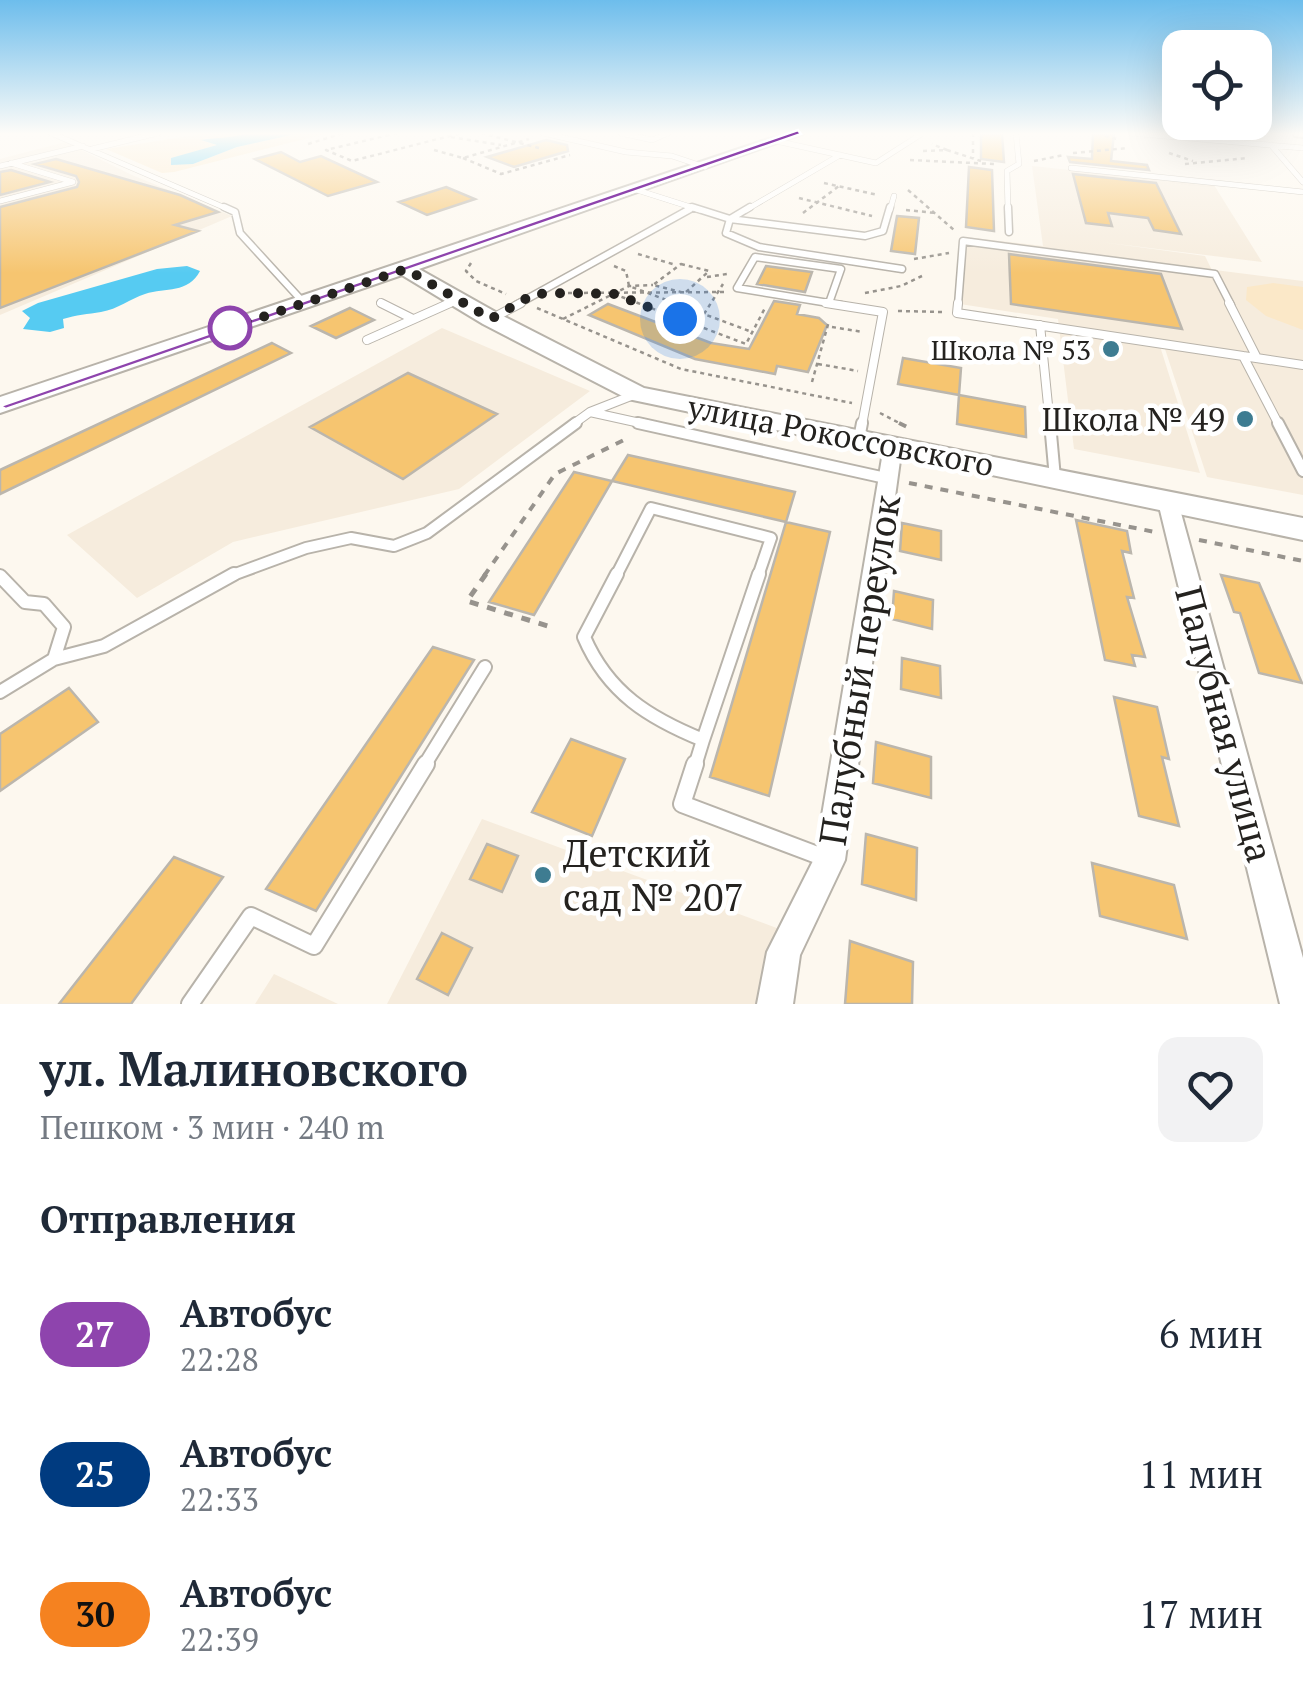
<!DOCTYPE html>
<html lang="ru">
<meta charset="utf-8">
<style>
body{margin:0;font-family:"PT Serif",serif;background:#f2f2f3;color:#1f2937;height:100vh;display:flex;flex-direction:column;font-size:38px;white-space:nowrap}
*{box-sizing:border-box;margin:0}
p{font-size:32px;color:#747a83}
.icon{flex:none;width:55px;height:55px;fill:none;stroke:currentColor;stroke-width:2;stroke-linecap:round;stroke-linejoin:round}
.map{position:relative;height:1004px;overflow:hidden}
.drawer{display:flex;flex-direction:column;background:#fff;flex:1}
.drawer>*{flex:none}
.badge{padding:0 20px;border-radius:32px;font-size:35px;line-height:65px}
.buttons{position:absolute;left:1162px;top:30px;display:grid;gap:20px}
.buttons a{display:grid;place-items:center;width:110px;height:110px;border-radius:20px;background:#fff;box-shadow:0 10px 40px #0002;font-size:50px}
.you{position:absolute;width:50px;height:50px;margin:-25px;border:8px solid #fff;border-radius:50%;background:#1a73e8;box-shadow:0 0 0 15px #1a73e833}
.map>.badge{position:absolute;translate:-50% -50%;box-shadow:0 0 0 5px #fff}
h2{padding:0 40px;font-size:38px;line-height:90px}
.round{display:grid;place-items:center;flex:none;width:105px;height:105px;border-radius:20px;background:#f2f2f3}
.summary{display:flex;align-items:center;justify-content:space-between;height:170px;padding:0 40px}
h1{font-size:48px;font-weight:800;line-height:75px}
ul{padding:0;list-style:none}
li{display:flex;align-items:center;gap:30px;height:140px;padding:0 40px}
li div{flex:1}
li b{display:block;font-size:38px}
li em{font-style:normal}
li .badge{min-width:110px;font-weight:700;text-align:center}
.map>svg:first-child{display:block}
</style>
<div class="map">
<svg width="1303" height="1004" viewBox="0 0 1303 1004">
<rect width="100%" height="100%" fill="#fdf8ef"/>
<!-- built -->
<path fill="#f6ecdd" d="M65,142L132,175L232,216L0,315V159Z
M1032,166L1214,185L1262,262L1101,242L1205,256L1254,356L1159,343L1200,473L1074,449L1058,319L960,304L966,237L1043,246Z
M1215,270L1303,281V495L1207,477L1164,346L1261,360Z
M442,328L590,391L459,489L233,542L137,598L67,535Z
M482,819L782,930L768,1004H387Z
M274,974L338,1004H255Z"/>
<!-- green -->
<path fill="#fbe8c8" d="M208,133H247L223,141L205,138L203,141L217,145L172,158L193,164L237,147L300,133H329L174,172L162,173L106,149Z
M1273,283L1303,287V330L1266,316L1246,300L1247,287Z"/>
<!-- water -->
<path fill="#56cbf2" d="M247,133H300L237,147L193,164L171,165V158L217,145L201,140C219,137 228,139 247,133Z
M187,266L200,271C188,294 166,287 145,294C130,299 118,309 101,312C88,314 76,315 63,319L64,328L50,332L23,329L30,318L22,311L38,303L157,269Z"/>
<!-- building -->
<path fill="#f6c570" stroke="#bbb6ad" stroke-width="2.5" d="M981,133H1002L1004,162L981,159Z
M1093,133H1114L1111,161L1147,165L1149,170L1070,162L1068,157L1092,159Z
M546,140L567,145L568,151L514,167L487,157Z
M281,152L300,162L321,156L377,182L328,196L255,159Z
M56,159L180,195L218,212L175,225L198,231L0,308V207L77,187L79,182L76,176L35,164Z
M969,167L992,170L994,231L966,227Z
M11,170L50,182L0,195V172Z
M1073,174L1156,183L1181,234L1154,230L1148,218L1108,213L1112,226L1086,223Z
M446,187L475,199L427,215L399,202Z
M897,216L919,218L915,254L891,251Z
M1009,254L1161,274L1182,329L1011,304Z
M766,266L812,272L805,292L757,284Z
M774,301L800,305L797,314L819,318L827,325L808,372L777,366L775,374L695,359L589,315L608,304L711,343L749,349Z
M350,308L374,320L336,338L311,326Z
M272,343L291,353L0,494V470Z
M903,358L961,368L959,395L898,384Z
M408,373L497,414L403,479L310,427Z
M959,395L1025,407L1026,437L957,424Z
M628,455L795,492L786,522L612,481Z
M574,472L612,481L534,615L489,602Z
M1076,520L1127,531L1131,553L1122,551L1134,598L1127,597L1145,657L1132,655L1135,666L1105,660Z
M786,522L830,532L769,796L710,777Z
M902,523L941,531V560L900,551Z
M1221,575L1259,583L1302,683L1259,673L1240,613L1234,612Z
M894,591L933,600L932,629L892,619Z
M433,647L474,660L316,911L266,889Z
M902,658L940,666L941,698L901,689Z
M69,688L98,722L0,791V734Z
M1114,697L1157,707L1169,759L1162,757L1179,826L1139,816Z
M571,739L625,759L592,836L532,812Z
M876,742L931,757V798L873,783Z
M866,834L917,848L916,900L862,884Z
M487,844L518,856L502,892L470,879Z
M174,857L223,877L131,1004H59Z
M1092,863L1174,885L1187,939L1100,916Z
M442,933L472,948L448,995L417,979Z
M850,941L913,962L912,1004H845Z"/>
<g fill="none" stroke-linecap="round" stroke-linejoin="round">
<defs>
<path id="lane-far5" d="M51,133L230,210
M543,133L626,152L672,156L705,167
M621,133L652,140L668,133
M1130,133L1303,148
M776,141L876,163L923,133
M1271,145L1303,182
M92,149L158,133
M0,166L83,146
M1071,168L1303,192
M637,190L700,210
M0,201L73,182L11,163
M746,210L840,155
M890,210L894,196
M1008,210L1007,171L1019,164L1016,133"/>
<path id="lane-far4" d="M224,207L235,212L240,233L304,303
M692,207L730,219L865,236L883,231L890,207
M750,207L730,219L726,233L759,247L902,269
M1008,207L1009,232
M381,303L385,305
M829,303L841,269L755,257L737,288L841,305
M444,305L460,298
M516,305L690,209
M958,305L963,241L1215,274L1231,305"/>
<path id="lane-far3" d="M381,303L411,318
M826,303L883,312L862,425
M958,303L957,313L1243,356
M1229,303L1257,358
M491,319L521,303
M1040,325L1050,425
M367,340L450,303
M636,394L590,412L649,425
M572,425L590,412
M1279,425L1243,356L1303,365"/>
<path id="lane-far2" d="M638,423L890,479
M1050,423L1055,478
M1278,423L1303,471
M859,439L862,423
M230,576L306,548L351,538L394,546L427,533L576,423
M616,576L651,508L771,538L758,576"/>
<path id="lane-far1" d="M617,574L584,637C608,693 649,718 703,740
M0,576L25,602L44,604L64,627L54,659L0,692
M54,659L104,646L234,574
M703,740L759,574
M424,766L485,667
M695,766L703,740"/>
<path id="lane" d="M695,764L682,804L825,858
M190,1004L251,916L314,946L426,764"/>
<path id="street" d="M893,440L902,446L845,860L800,955L793,1004H757L767,952L815,857L884,446Z
M1168,495L1178,502L1303,958V1004H1280L1158,502Z"/>
<path id="secondary" d="M786,133H805L419,269L499,314L644,388L1303,518V540L628,399L483,324L402,275L0,413V397Z
M1293,133H1303V137L1295,136Z"/>
</defs>
<!-- lane-far5 casing -->
<use href="#lane-far5" stroke="#b8b3aa" stroke-width="6"/>
<!-- lane-far4 casing -->
<use href="#lane-far4" stroke="#b8b3aa" stroke-width="9"/>
<!-- lane-far3 casing -->
<use href="#lane-far3" stroke="#b8b3aa" stroke-width="10"/>
<!-- lane-far2 casing -->
<use href="#lane-far2" stroke="#b8b3aa" stroke-width="14"/>
<!-- lane-far1 casing -->
<use href="#lane-far1" stroke="#b8b3aa" stroke-width="16"/>
<!-- lane casing -->
<use href="#lane" stroke="#b8b3aa" stroke-width="20"/>
<!-- street casing -->
<use href="#street" stroke="#b8b3aa" stroke-width="4"/>
<!-- secondary casing -->
<use href="#secondary" stroke="#b8b3aa" stroke-width="4"/>
<!-- path-far2 -->
<path stroke="#97938d" stroke-width="2.5" stroke-dasharray="4 4" stroke-linecap="butt" d="M397,133L326,150L352,161L461,133
M481,133L539,148
M973,133V158
M1097,133L1117,139
M451,137L501,145
M308,144L343,133
M434,150L463,158L529,139
M947,150L981,161
M923,151L947,150L932,144
M1073,153L1128,148
M1169,153L1193,161
M463,158L501,174L570,155
M910,160L995,164
M1034,161L1064,155
M1185,164L1248,158
M824,183L878,195
M908,190L954,230
M799,198L872,216
M906,210L936,213
M803,213L839,186
M638,254L676,265
M914,259L949,253
M471,263L466,271L476,281L506,294
M681,264L709,271L685,293L653,285Z
M614,266L626,271L629,286L752,332
M707,277L727,274
M568,293L724,292
M865,293L901,286L922,276
M614,294L746,344L765,308
M537,308L681,369L852,403
M898,311L943,312
M704,314L723,284
M563,319L629,286L653,285
M832,327L863,332
M818,364L858,371
M812,382L829,321
M880,413L903,425"/>
<!-- path-far1 -->
<path stroke="#97938d" stroke-width="4" stroke-dasharray="8 8" stroke-linecap="butt" d="M899,423L907,427
M909,483L1155,532
M1199,540L1303,561
M484,576L555,474L628,438"/>
<!-- path -->
<path stroke="#97938d" stroke-width="5" stroke-dasharray="9 9" stroke-linecap="butt" d="M486,574L467,601L551,627"/>
<!-- lane-far5 -->
<use href="#lane-far5" stroke="#fff" stroke-width="5"/>
<!-- lane-far4 -->
<use href="#lane-far4" stroke="#fff" stroke-width="6"/>
<!-- lane-far3 -->
<use href="#lane-far3" stroke="#fff" stroke-width="8"/>
<!-- lane-far2 -->
<use href="#lane-far2" stroke="#fff" stroke-width="10"/>
<!-- lane-far1 -->
<use href="#lane-far1" stroke="#fff" stroke-width="12"/>
<!-- lane -->
<use href="#lane" stroke="#fff" stroke-width="16"/>
<!-- street -->
<use href="#street" fill="#fff" fill-rule="evenodd"/>
<!-- secondary -->
<use href="#secondary" fill="#fff" fill-rule="evenodd"/>
</g>
<!-- sky -->
<linearGradient id="sky" x2="0" y2="1"><stop stop-color="#6dbdec"/><stop offset="0.49" stop-color="#fefcf8"/><stop offset="1" stop-color="#fefcf8" stop-opacity="0"/></linearGradient>
<rect width="1303" height="273" fill="url(#sky)"/>
<!-- line -->
<path fill="#8e44ad" stroke="#fff" stroke-width="2.5" d="M798,130L801,134L6,409L0,406Z"/>
<g fill="none" stroke-linecap="round" stroke-linejoin="round">
<!-- walk -->
<path stroke="#24221f" stroke-width="10" stroke-dasharray="0 18" d="M230,328L406,269L491,319L534,294L570,293L614,294L680,319"/>
</g>
<!-- markers -->
<circle fill="#fff" stroke="#8e44ad" stroke-width="5" cx="230" cy="328" r="20"/>
<g fill="#3e7c91" stroke="#fff" stroke-width="4">
<circle cx="1111" cy="349" r="10"/>
<circle cx="1245" cy="419" r="10"/>
<circle cx="543" cy="875" r="10"/>
</g>
<g text-anchor="middle" dominant-baseline="central" stroke-width="9" stroke-linejoin="round" paint-order="stroke">
<!-- far-poi labels -->
<g font-size="28" fill="#24221f" stroke="#fff" text-anchor="end">
<text x="1091" y="349">Школа № 53</text>
</g>
<!-- poi labels -->
<g font-size="32" fill="#24221f" stroke="#fff" text-anchor="end">
<text x="1225" y="419">Школа № 49</text>
</g>
<!-- street labels -->
<g font-size="32" fill="#24221f" stroke="#fff">
<text transform="translate(841 435) rotate(11)">улица Рокоссовского</text>
</g>
<!-- near-street labels -->
<g font-size="38" fill="#24221f" stroke="#fff">
<text transform="translate(859 670) rotate(-81)">Палубный переулок</text>
<text transform="translate(1225 724) rotate(75)">Палубная улица</text>
</g>
<!-- near-poi labels -->
<g font-size="38" fill="#24221f" stroke="#fff" text-anchor="start">
<text x="563" y="853">Детский<tspan x="563" dy="44">сад № 207</tspan></text>
</g>
</g>
</svg>
<div class="buttons">
<a><svg class="icon" aria-label="locate" viewBox="0 0 24 24"><circle cx="12" cy="12" r="6"/><path d="M12 2v4M12 18v4M2 12h4M18 12h4"/></svg></a>
</div>
<div class="you" style="left:680px;top:319px"></div>
</div>
<section class="drawer">
<div class="summary"><div><h1>ул. Малиновского</h1><p>Пешком · 3 мин · 240 m</p></div><a class="round"><svg class="icon" aria-label="heart" viewBox="0 0 24 24"><path d="M12 20l-8-8c-3-5 5-10 8-4 3-6 11-1 8 4z"/></svg></a></div>
<h2>Отправления</h2>
<ul>
<li><span class="badge" style="background:#8e44ad;color:#fff">27</span><div><b>Автобус</b><p>22:28</p></div><em>6 мин</em></li>
<li><span class="badge" style="background:#003b80;color:#fff">25</span><div><b>Автобус</b><p>22:33</p></div><em>11 мин</em></li>
<li><span class="badge" style="background:#f58220;color:#111">30</span><div><b>Автобус</b><p>22:39</p></div><em>17 мин</em></li>
</ul>
</section>
